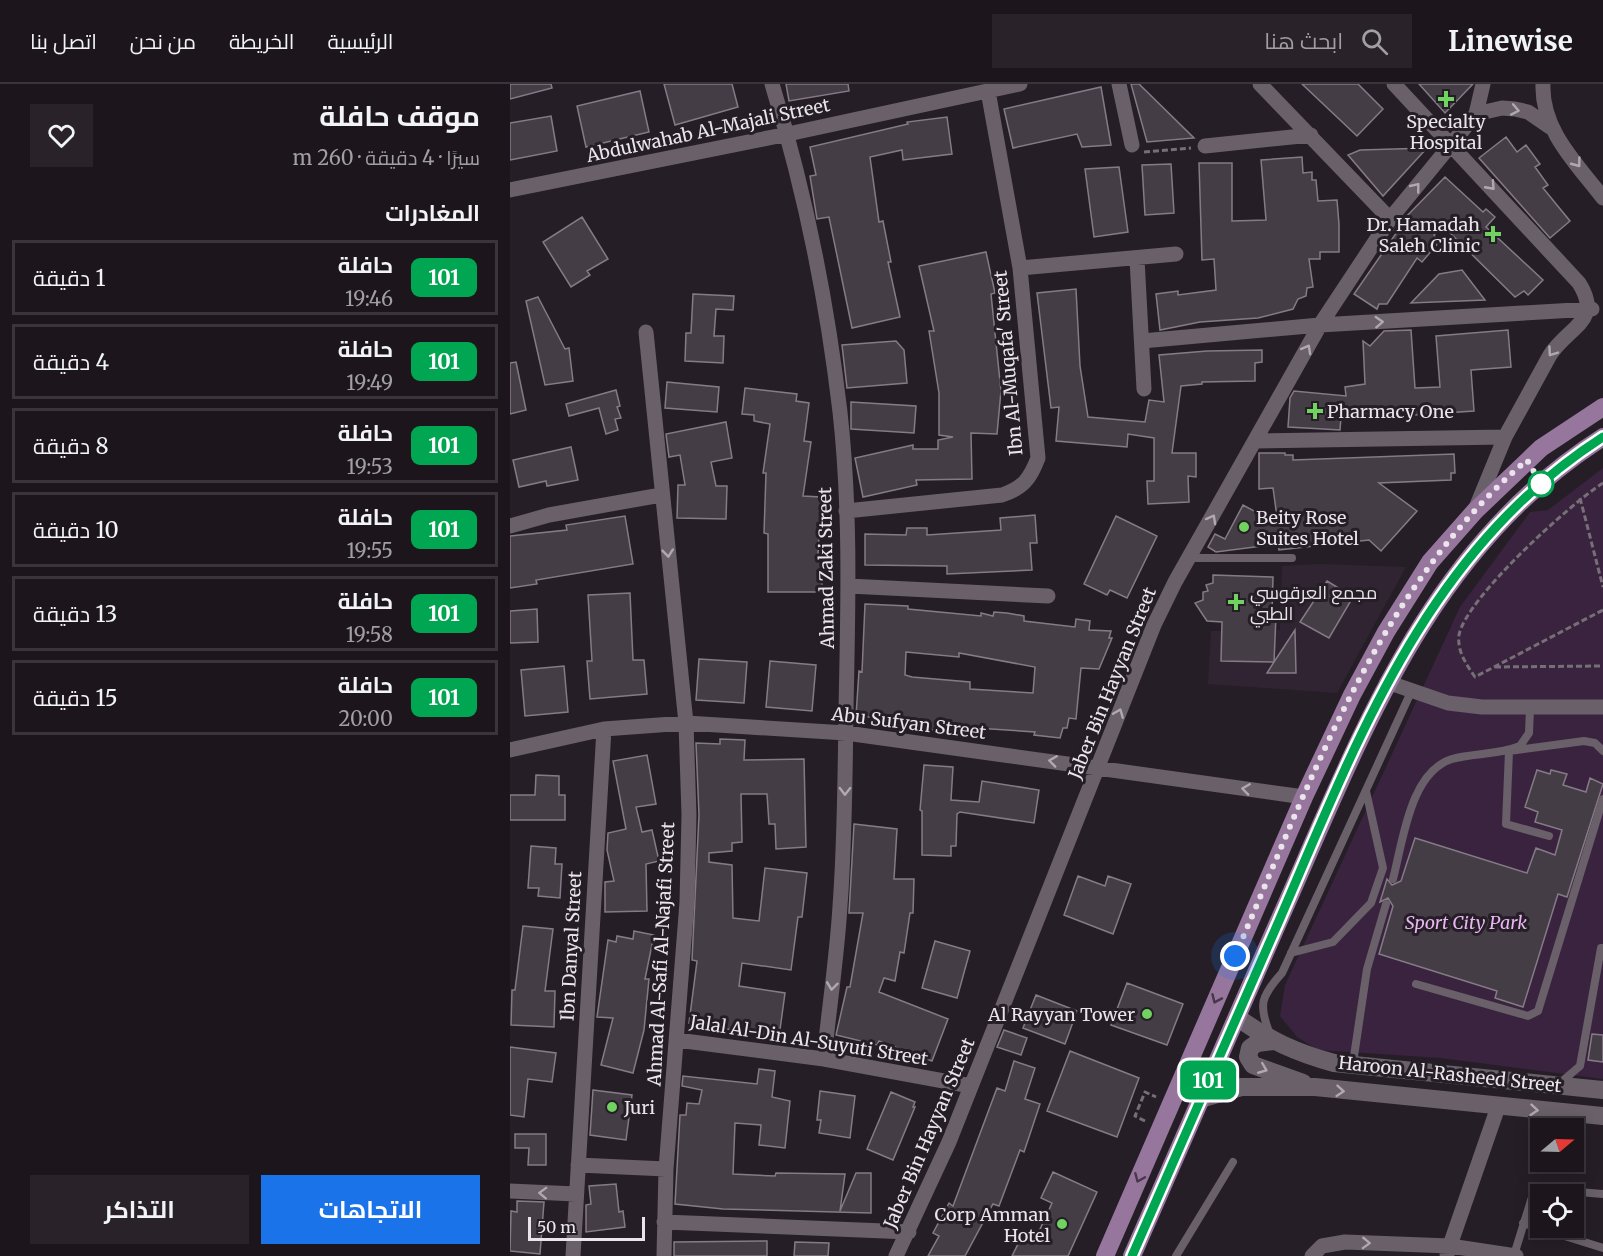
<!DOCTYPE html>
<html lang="ar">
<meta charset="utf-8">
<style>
body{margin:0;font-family:Merriweather,Cairo,serif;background:#292329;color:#f1f3f6;direction:rtl;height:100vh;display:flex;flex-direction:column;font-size:22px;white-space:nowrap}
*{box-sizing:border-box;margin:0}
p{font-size:20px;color:#a09fa3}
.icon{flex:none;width:33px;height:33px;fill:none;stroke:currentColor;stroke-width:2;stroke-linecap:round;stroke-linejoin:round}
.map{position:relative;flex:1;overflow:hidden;direction:ltr}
.panel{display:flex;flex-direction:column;background:#1c161c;width:510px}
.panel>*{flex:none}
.badge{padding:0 12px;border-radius:9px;font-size:21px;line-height:39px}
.needle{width:39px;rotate:71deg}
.fabs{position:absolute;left:1020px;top:1034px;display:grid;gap:12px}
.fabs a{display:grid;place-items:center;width:54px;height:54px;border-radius:0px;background:#1c161c;box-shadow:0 3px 15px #0003,0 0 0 2px #3a353b;font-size:30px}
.scale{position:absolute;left:18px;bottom:15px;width:117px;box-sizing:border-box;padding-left:6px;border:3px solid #eae5eb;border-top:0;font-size:16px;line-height:21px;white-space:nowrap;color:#eae5eb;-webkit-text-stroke:4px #251e26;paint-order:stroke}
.you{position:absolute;width:30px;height:30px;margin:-15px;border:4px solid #fff;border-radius:50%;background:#1a73e8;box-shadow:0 0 0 9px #1a73e833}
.map>.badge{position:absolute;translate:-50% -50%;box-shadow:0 0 0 3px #fff}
h2{padding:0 30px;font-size:22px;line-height:54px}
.round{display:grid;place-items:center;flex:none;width:63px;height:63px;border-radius:0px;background:#292329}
.summary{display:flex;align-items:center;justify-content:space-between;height:102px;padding:0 30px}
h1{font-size:28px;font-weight:700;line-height:45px}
.action{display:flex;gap:12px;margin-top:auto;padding:12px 30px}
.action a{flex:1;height:69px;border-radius:0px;background:#1a73e8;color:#fff;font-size:24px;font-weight:700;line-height:69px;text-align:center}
.action a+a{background:#292329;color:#f1f3f6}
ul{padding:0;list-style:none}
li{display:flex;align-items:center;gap:18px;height:75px;margin:0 12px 9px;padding:0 18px;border:3px solid #3a353b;border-radius:0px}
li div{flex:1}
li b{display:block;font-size:22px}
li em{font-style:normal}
li .badge{min-width:66px;font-weight:700;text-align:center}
header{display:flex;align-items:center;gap:36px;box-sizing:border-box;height:84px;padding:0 30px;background:#1c161c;border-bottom:2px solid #3a353b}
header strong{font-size:28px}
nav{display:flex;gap:33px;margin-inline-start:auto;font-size:21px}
.search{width:420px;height:54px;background:#292329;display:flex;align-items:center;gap:15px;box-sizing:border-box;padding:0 21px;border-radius:0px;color:#a09fa3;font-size:22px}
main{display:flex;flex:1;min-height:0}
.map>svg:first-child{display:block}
</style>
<header>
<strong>Linewise</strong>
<div class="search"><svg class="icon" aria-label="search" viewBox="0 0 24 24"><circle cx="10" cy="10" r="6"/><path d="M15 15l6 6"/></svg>ابحث هنا</div>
<nav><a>الرئيسية</a><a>الخريطة</a><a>من نحن</a><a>اتصل بنا</a></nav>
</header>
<main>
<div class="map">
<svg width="1093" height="1172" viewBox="0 0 1093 1172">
<rect width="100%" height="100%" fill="#251e26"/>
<!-- built -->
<path fill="#302432" d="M809,480L896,483L827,609L698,600L701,547L770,546L772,482Z"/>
<!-- green -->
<path fill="#3a233e" d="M1093,384V995L930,974L808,966L787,953L770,932L775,901L950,523L1020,428L1038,426Z"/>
<!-- building -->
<path fill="#453d46" stroke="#847b86" stroke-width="1.5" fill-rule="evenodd" d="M0,0H41L42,4L0,15Z
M154,0H222L228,23L165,41Z
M276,0H338L339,7L279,17Z
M621,0H629L684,54L637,58Z
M792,0H848L873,25L847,52Z
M909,0H963L935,29Z
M591,3L601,61L572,63L567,50L503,64L494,25Z
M130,7L139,48L76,63L67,22Z
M41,32L47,67L0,76V39Z
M437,33L442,70L393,76L392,66L360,73L369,138L373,137L381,178H378L390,233L342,244L319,133L307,135L300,92L306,91L300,63L398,40L397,38Z
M996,53L1007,68L1016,61L1030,80L1025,83L1038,101L1033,104L1060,137L1040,154L969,74Z
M917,64L873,112L838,71L850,66Z
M792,73L793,89L802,88V96H806L808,117L827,116L829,140V168H810V175H799L803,203L797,204L796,212L788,215L783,225L748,234L690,238L650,246L646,210L668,207V211L706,206L704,175L692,176L689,79H722V137L756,136L751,76Z
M661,80L664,129L635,131L632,81Z
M609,83L618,148L584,153L575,85Z
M935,93L973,128L976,125L985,133L976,143L1033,196L1018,211L1014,207L1005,213L933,142L924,151L929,158L912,178L907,174L877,220H869L867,225L844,210L887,148L884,146L888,141Z
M72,133L98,175L77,187L80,191L61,203L33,158Z
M476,168L485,209L481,210L491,307L487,350L461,349L462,395L406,396L407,401L353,413L345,374L403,361V365H428V356L443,353L429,351V309L419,247H424L409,182Z
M952,186L975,216L901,219L929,190Z
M566,205L570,282L578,333L635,338L639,316L654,318L649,271L697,267L752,266V278L745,279V297L692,298V300L671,302L662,369H686V393L678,392L679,418L638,420L637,397H644V354L618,350L617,363L546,357L549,323L541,324L527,209Z
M183,210L224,212L223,226L206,225L204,252H214L213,279L175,277L176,249H181Z
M28,213L55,265L59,264L63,297L35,301L16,217Z
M901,246L905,304L930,303L926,252L998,246L1001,283L961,286L964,327L905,331L904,324L831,333L830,346L778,343L780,314L784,307L836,312L835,303L855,300L853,257L860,262L874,247Z
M386,257L394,266L397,299L337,304L332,261Z
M6,278L16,326L0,330V279Z
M157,298L209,303L207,328L155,324Z
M235,304L287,310L286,317L299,319L294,357L301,358L293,412L311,413L308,471H312V508H258V450L254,449L256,389H253L260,340L244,337V331L232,330Z
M106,306L110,322L107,323L111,334L105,335L108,346L96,350L89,324L59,332L56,320Z
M341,318L406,322L404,349L341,345Z
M216,338L222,374L201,378L206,402H217L216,435L167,434L168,401H175L170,371L159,373L156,350Z
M61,363L68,396L37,402L36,397L9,403L3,376Z
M749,369H775V371H783V376L944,370L945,389H941V396L869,399L907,427L871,467L859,456L769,466L768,460L706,468L698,463L705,450L715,455L733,421L768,440L763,404L749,405Z
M525,431L527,459H520L522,486L437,490V482L355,481V450L396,451L397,444H417V451L491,446L490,434Z
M115,432L123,480L26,496L27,500L0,504V452L57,446L56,441Z
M606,432L647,452L617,514L600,506L597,511L574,500Z
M703,491L763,493L762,532H766L764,578L785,546L786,589H757L764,578L711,577L712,538L697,537L685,519L693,516V508L698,507L696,501L703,499Z
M817,497L843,513L819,554L790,538Z
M120,509L123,576H134L137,610L80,615L77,577H82L78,511Z
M355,520L398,522V525L471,532V529L483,532L484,528L497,529L514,532V537L565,543L566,535L580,537L579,546L601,547L599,554H602L589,585L571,584L566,635L559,634L557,644H553L550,654L524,651L525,648L451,643L450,648L411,645L412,637L346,632L349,587L352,588ZM396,568L449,573V569L525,583L523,609L460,605V598L402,593L395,591Z
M27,525L28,558L0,559V527Z
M189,575L237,578L234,619L186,616Z
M260,577L306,581L302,627L256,623Z
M54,582L58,628L15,632L11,586Z
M210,655L235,656L234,676L294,675L296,763L266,765L265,740H259L257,710H231L232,758L222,759V767L199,769V778L222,781L223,834L249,837L255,784L297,789L292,833H288L281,886L232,879L229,902L275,909L269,953L179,939L187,877L182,876L189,731L186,659L210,660Z
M137,671L146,720L126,723L132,748L142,746L149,777L136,780L137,827L95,828V798L104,797L97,766L98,749L116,745L103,677Z
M414,681L443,683L441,716L469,718L472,697L529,706L524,739L450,728L447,730L446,762H441V772L412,771V727L410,726Z
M1027,686L1040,690L1041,686L1057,690L1053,701L1076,708L1080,694L1093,700L1057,813L1048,810L1013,923L985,914L987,907L869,870L883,822L878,814L870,818L877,795L882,801L891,797L905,754L1017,789L1026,764L1045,771L1052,746L1025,738L1028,728L1015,723Z
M26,691L49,692V711H55V736H0V711H25Z
M344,740L387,745L384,795H404L403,829H400L394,869L390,868L385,897L374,894L369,908L438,935L422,977L369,957L367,961L326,951L337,903H340L353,829H339Z
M21,762L46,764L45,780H52L50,814L28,812L29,804H18Z
M568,792L595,802L598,792L621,800L603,850L554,831Z
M13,842L43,845L35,907H45L44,943L1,941L2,906H5Z
M124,847L144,851L135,895H139L134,946L123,989L91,981L103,934L87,933L98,856L106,858L107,852L123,855Z
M425,857L460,867L447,914L412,904Z
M617,899L673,920L657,961L601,941Z
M526,911L567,927L555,960L513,944Z
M494,946L517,954L511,971L487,963Z
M1082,950L1093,951V978L1078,976Z
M0,963L46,969L42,998L18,995L14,1033L0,1031Z
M560,967L629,994L607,1053L537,1027Z
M504,977L525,984L515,1015L530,1020L514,1068L510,1066L489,1122L483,1120L455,1172H418L429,1152L423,1149L439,1119L443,1122L487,1004L495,1007Z
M249,985L265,987L262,1013L280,1017L275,1064L249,1061L251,1041L225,1039L223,1090L265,1092L266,1089L335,1090L330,1127L346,1089H361V1129L213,1125L165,1120L170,1031H176L177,1019L189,1020L192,1006L172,1002L173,992L247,1000Z
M83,1006L122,1011L116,1056L80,1051Z
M310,1007L345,1012L340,1054L309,1049L311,1036H307Z
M381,1008L405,1018L403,1023H405L383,1076L357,1065Z
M5,1050H36V1081H18L19,1064H5Z
M543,1088L587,1108L558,1172H502L512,1152L524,1158L542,1119L531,1114Z
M106,1100L109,1128L113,1127L115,1143L76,1148V1121L81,1120L79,1102Z
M7,1117L34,1118L30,1170L0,1167L1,1127L7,1128Z
M257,1157V1172H164V1158Z
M285,1158L319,1159L318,1172H284Z"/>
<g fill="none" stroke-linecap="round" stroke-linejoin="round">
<!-- path -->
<path stroke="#766f77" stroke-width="3" stroke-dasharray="6 3" stroke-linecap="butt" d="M634,68L681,64
M1093,399C1060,420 956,514 949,551C947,567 956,580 965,593L1093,526
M1070,414L1093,503
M985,583L1093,582
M635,1037L625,1032L635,1008L646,1013"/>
<!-- lane -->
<path stroke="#69606a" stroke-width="8" d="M679,474H782
M1039,752L996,740L999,667L1074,657L1085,659L1093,667
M883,795C893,757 900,688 942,675C964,669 988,671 1010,662L1019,649L1020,624
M781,869L823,858L861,819L873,784L856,707
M906,900L1018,932L1028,927L1093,715
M760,950C748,921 751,912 772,889L901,608
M843,979L857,885L876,820
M1050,999L1070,982L1091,864H1093
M1013,1139L1093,1164
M1004,1171L1023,1110L1032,1105L1093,1110
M666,1172L723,1078"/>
<!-- street -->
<path stroke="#69606a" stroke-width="15" d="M262,0C295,107 317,217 330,328C341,427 338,526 336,625C335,691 335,756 330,822C327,873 319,924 314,975
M609,0L622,61
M750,0L880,135
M884,0L1069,199C1093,237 1059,242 1040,271L995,353L965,426
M1033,0C1031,46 1067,80 1093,114
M966,30L973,0
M695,62L801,51
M0,106L278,50L510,0
M627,175L634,305
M510,184L666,170
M136,248L176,639L179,731L177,818L156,1085L154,1172
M632,257L810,241L1082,225
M745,357L995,353
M336,427L492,411C513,404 520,395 528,374L510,184L478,7
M0,442L39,431L151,411
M339,502L538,512
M877,598L938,619L972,623H1093
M0,666L94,645L176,639L336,649L794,713
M167,956L314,975L461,1002
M68,1081L156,1085
M0,1107L66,1110
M154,1138L399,1148
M937,1170L988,1023
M63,1172L94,645
M386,1172L439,1058L644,541L665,498L810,241L880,135L966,30L992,24L1005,25L1018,28L1040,43
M802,1172L812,1162L835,1158L940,1162L1006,1172"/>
<!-- secondary -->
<path stroke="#69606a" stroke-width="18" d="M727,933C758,956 787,969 824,979L1093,1006
M763,957L747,959L740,964L738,973L743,981L793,999
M690,1015L731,1003H805L1093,1032"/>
<!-- primary -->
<path stroke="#97769e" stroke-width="18" d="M595,1172L794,713L842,611L876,548L920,478L965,427L1031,364L1093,323
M622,1172C671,1059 722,946 771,832C851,652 918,464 1093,353"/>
</g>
<!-- one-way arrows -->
<defs><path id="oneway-chevron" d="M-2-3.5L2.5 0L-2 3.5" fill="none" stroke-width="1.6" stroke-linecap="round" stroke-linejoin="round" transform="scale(1.5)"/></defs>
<g stroke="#b0a9b1">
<use href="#oneway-chevron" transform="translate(1005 26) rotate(11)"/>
<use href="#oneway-chevron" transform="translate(1067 79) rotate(53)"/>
<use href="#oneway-chevron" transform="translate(981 102) rotate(48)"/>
<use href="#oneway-chevron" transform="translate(906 103) rotate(-51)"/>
<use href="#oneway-chevron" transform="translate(869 238) rotate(-3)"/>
<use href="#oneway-chevron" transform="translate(797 265) rotate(-61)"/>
<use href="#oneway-chevron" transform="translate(1042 268) rotate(125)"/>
<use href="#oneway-chevron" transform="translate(702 435) rotate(-61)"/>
<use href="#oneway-chevron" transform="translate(158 469) rotate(84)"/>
<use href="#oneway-chevron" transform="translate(609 629) rotate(-68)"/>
<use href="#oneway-chevron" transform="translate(543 677) rotate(-172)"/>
<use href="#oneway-chevron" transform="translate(736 705) rotate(-172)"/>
<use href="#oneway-chevron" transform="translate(335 707) rotate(91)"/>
<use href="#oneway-chevron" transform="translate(322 902) rotate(97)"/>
<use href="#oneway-chevron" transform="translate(753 985) rotate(22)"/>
<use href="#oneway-chevron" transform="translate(830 1007) rotate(5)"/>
<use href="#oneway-chevron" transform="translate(1024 1026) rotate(5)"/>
<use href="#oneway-chevron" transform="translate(33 1109) rotate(-178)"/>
<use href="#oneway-chevron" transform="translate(856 1159) rotate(2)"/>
</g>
<g stroke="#47384a">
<use href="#oneway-chevron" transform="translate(706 915) rotate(114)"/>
<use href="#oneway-chevron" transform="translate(629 1094) rotate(113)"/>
</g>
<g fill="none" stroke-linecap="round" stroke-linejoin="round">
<defs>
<path id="line" d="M622,1172C669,1063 718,955 765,846C846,660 914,468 1093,353"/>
</defs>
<!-- line casing -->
<use href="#line" stroke="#fff" stroke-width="14"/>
<!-- line -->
<use href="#line" stroke="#00a651" stroke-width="9"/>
<!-- walk -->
<path stroke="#eae5eb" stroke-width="6" stroke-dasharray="0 10.8" d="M725,872C801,697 868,503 1017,376L1031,400"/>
</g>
<!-- markers -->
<g fill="#70d35f" stroke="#251e26" stroke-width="2">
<path d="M933 6h6v6h6v6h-6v6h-6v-6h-6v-6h6z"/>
<path d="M980 141h6v6h6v6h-6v6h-6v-6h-6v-6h6z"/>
<path d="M802 318h6v6h6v6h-6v6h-6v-6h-6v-6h6z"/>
<circle cx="734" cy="443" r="6"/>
<path d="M723 509h6v6h6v6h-6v6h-6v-6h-6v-6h6z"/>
<circle cx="637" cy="930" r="6"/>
<circle cx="102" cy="1023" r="6"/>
<circle cx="552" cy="1140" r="6"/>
</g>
<circle fill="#fff" stroke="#00a651" stroke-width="3" cx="1031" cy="400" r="12"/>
<g text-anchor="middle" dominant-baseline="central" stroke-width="6" stroke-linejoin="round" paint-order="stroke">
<!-- poi labels -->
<g font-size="18" fill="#eae5eb" stroke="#251e26" text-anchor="start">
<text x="936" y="37" text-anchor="middle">Specialty<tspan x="936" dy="21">Hospital</tspan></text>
<text x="970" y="140" text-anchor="end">Dr. Hamadah<tspan x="970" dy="21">Saleh Clinic</tspan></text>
<text x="817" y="327">Pharmacy One</text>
<text x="746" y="433">Beity Rose<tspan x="746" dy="21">Suites Hotel</tspan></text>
<text x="740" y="508">مجمع العرقوسي<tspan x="740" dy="21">الطبي</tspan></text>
<text x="625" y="930" text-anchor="end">Al Rayyan Tower</text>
<text x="114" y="1023">Juri</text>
<text x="540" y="1130" text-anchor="end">Corp Amman<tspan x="540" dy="21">Hotel</tspan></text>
</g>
<!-- street labels -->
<g font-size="18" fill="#eae5eb" stroke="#251e26">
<text transform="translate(198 46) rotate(-12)">Abdulwahab Al-Majali Street</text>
<text transform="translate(498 279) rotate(-95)">Ibn Al-Muqafa' Street</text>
<text transform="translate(316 484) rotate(-91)">Ahmad Zaki Street</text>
<text transform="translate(602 599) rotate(-68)">Jaber Bin Hayyan Street</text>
<text transform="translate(399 639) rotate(7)">Abu Sufyan Street</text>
<text transform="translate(61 862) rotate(-87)">Ibn Danyal Street</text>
<text transform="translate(151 870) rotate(-87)">Ahmad Al-Safi Al-Najafi Street</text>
<text transform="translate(299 956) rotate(9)">Jalal Al-Din Al-Suyuti Street</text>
<text transform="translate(940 990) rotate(6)">Haroon Al-Rasheed Street</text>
<text transform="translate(419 1049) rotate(-67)">Jaber Bin Hayyan Street</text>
</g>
<!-- park labels -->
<g font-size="18" font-style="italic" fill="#eab6f4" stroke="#251e26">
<text x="956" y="838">Sport City Park</text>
</g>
</g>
</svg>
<div class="fabs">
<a><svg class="needle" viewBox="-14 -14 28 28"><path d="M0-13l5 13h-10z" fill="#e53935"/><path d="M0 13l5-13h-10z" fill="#a09fa3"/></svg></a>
<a><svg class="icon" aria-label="locate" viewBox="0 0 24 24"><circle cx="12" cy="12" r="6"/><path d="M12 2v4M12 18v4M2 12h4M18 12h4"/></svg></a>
</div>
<div class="scale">50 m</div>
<div class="you" style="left:725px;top:872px"></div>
<b class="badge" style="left:698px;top:996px;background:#00a651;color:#fff">101</b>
</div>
<section class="panel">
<div class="summary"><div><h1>موقف حافلة</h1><p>سيرًا · 4 دقيقة · 260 m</p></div><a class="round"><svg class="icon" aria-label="heart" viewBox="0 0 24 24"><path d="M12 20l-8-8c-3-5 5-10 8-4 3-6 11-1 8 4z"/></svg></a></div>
<h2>المغادرات</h2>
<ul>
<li><span class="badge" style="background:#00a651;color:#fff">101</span><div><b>حافلة</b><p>19:46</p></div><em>1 دقيقة</em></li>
<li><span class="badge" style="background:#00a651;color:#fff">101</span><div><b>حافلة</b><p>19:49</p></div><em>4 دقيقة</em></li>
<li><span class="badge" style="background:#00a651;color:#fff">101</span><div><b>حافلة</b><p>19:53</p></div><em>8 دقيقة</em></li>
<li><span class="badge" style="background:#00a651;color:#fff">101</span><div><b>حافلة</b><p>19:55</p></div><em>10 دقيقة</em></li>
<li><span class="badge" style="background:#00a651;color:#fff">101</span><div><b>حافلة</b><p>19:58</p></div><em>13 دقيقة</em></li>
<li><span class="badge" style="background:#00a651;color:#fff">101</span><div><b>حافلة</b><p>20:00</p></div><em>15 دقيقة</em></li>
</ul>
<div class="action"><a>الاتجاهات</a><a>التذاكر</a></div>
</section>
</main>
